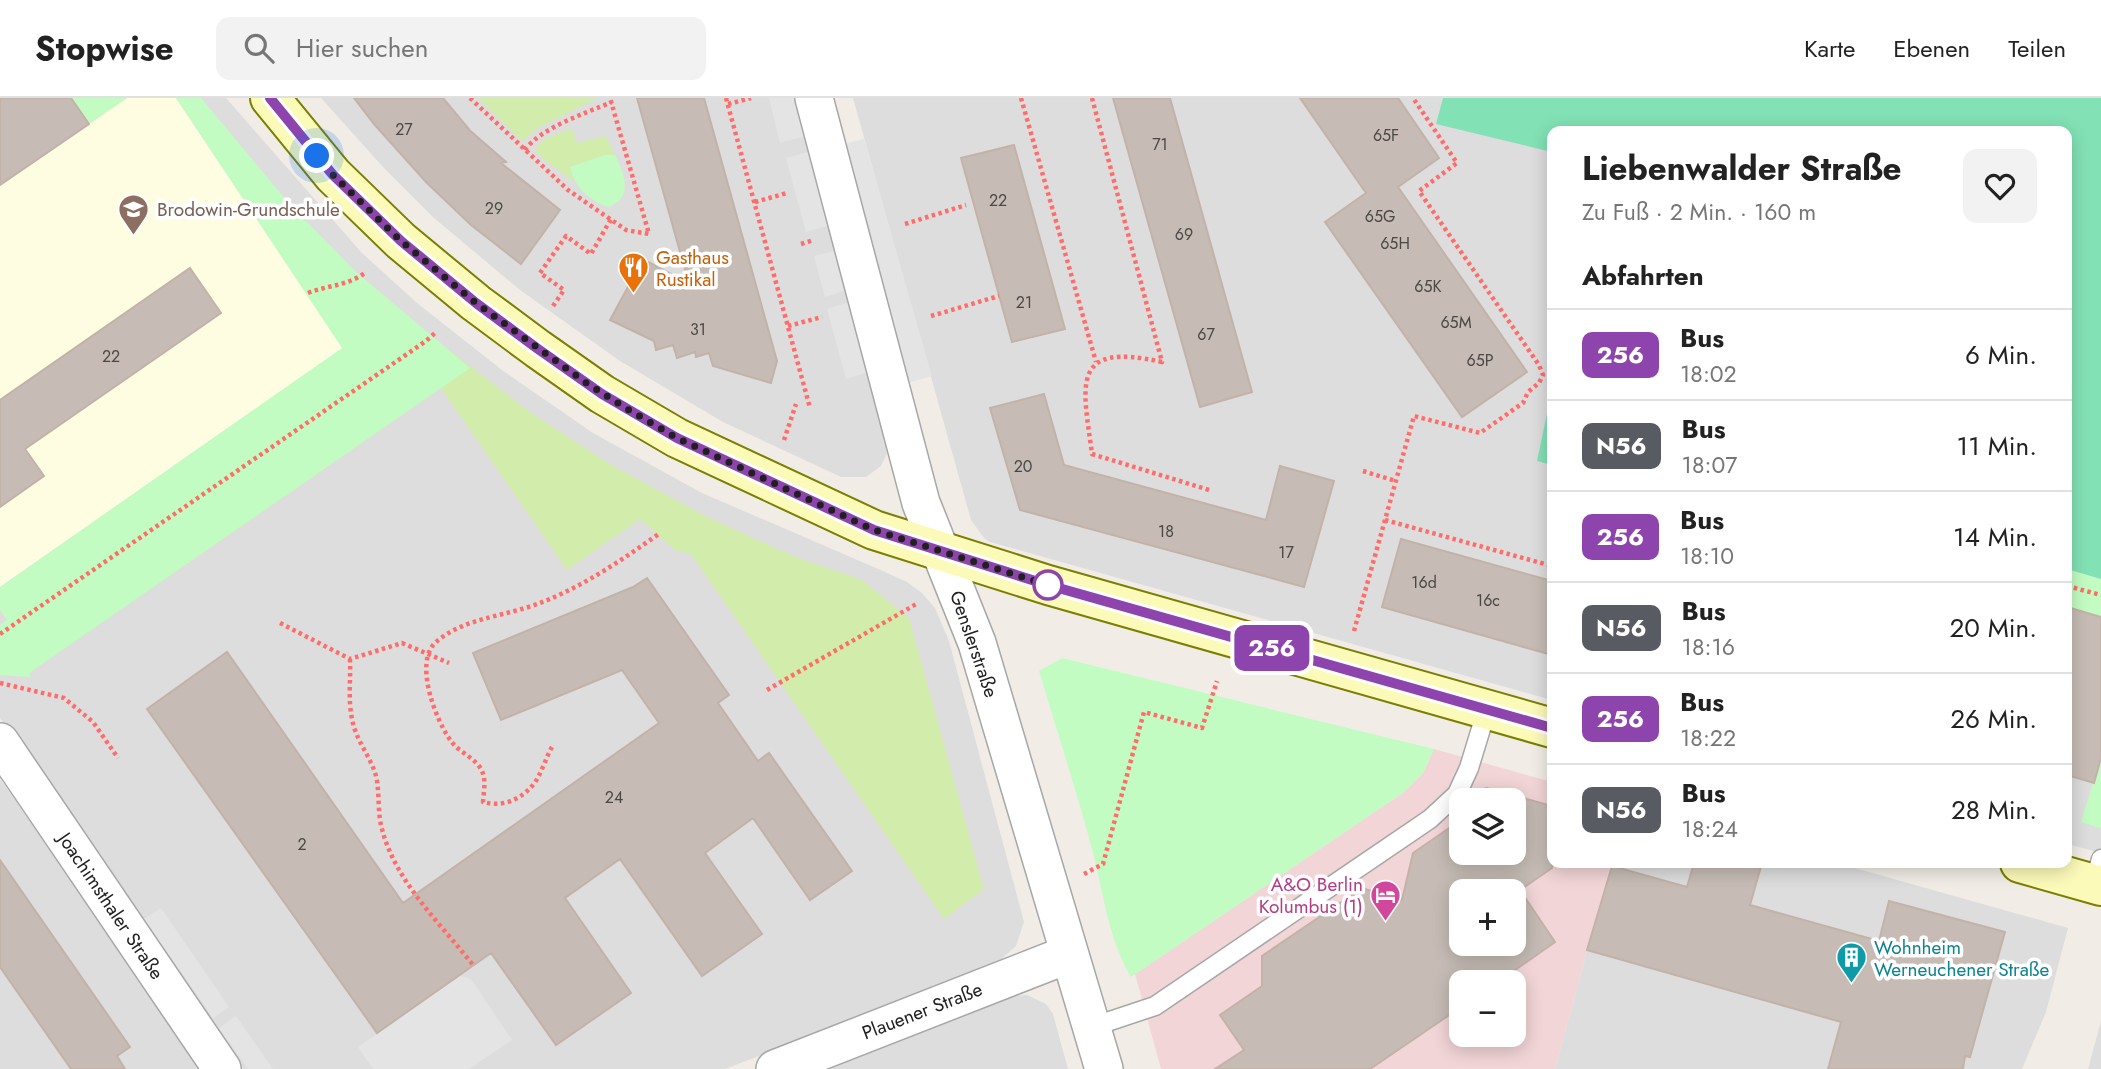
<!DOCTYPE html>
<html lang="de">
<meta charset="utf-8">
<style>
body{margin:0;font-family:Jost,sans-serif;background:#f2f2f2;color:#222;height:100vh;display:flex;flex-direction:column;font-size:26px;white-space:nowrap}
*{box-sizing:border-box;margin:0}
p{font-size:23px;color:#767676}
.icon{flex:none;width:38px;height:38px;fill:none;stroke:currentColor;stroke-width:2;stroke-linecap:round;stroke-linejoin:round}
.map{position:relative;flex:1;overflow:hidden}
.drawer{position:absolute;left:1547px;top:28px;width:525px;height:742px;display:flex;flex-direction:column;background:#fff;border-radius:14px;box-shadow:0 4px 18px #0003}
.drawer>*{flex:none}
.badge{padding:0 14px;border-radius:10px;font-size:24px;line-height:46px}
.buttons{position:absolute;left:1449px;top:690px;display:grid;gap:14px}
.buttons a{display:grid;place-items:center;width:77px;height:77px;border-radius:14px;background:#fff;box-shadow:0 4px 18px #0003;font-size:35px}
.you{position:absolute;width:35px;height:35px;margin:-18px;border:5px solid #fff;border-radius:50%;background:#1a73e8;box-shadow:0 0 0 10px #1a73e833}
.map>.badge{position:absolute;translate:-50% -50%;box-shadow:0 0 0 4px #fff}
h2{padding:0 35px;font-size:26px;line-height:63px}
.round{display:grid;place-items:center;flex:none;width:74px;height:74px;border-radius:14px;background:#f2f2f2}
.overview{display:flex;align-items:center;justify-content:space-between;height:119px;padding:0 35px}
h1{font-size:33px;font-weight:700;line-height:52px}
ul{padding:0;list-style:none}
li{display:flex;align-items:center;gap:21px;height:91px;padding:0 35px;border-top:2px solid #e0e0e0}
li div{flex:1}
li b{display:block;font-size:26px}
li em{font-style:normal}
li .badge{min-width:77px;font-weight:700;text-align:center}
header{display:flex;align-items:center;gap:42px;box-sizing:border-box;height:98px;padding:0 35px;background:#fff;border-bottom:2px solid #e0e0e0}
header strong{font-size:33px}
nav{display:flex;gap:38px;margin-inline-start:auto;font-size:24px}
.search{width:490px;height:63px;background:#f2f2f2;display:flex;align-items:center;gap:18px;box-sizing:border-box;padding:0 24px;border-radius:14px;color:#767676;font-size:26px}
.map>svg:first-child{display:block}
</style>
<header>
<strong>Stopwise</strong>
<div class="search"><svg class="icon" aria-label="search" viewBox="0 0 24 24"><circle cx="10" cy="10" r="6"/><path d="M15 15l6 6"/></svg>Hier suchen</div>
<nav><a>Karte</a><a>Ebenen</a><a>Teilen</a></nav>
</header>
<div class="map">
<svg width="2101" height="971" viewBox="0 0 2101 971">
<rect width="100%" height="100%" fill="#f1ede6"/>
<!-- residential -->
<path fill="#dedddd" d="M0,0H226L362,155L417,205L502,272L593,335L702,395L876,470L907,484L922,495L935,510L949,543L1024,824L1016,848L998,864L987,870L725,971H243L0,620Z
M321,0H795L889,332L888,353L881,368L866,379H841L723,324L620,263L520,192L434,120L383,69Z
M853,0H2101V755L2067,746V33H1552V602L990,444L984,440L971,422Z
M0,681L204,971H0Z
M1611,765H1837L2068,830L2046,914L2022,971H1555Z
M1027,897L1046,906L1053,916L1068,971H830L1014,898Z
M2101,923V971H2088Z"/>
<!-- commercial -->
<path fill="#f2d5d7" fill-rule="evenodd" d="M1434,651L1552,684V765H1611L1555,971H1161L1135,876L1404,694L1423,675ZM1461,702H1514V754H1461ZM1461,793H1514V845H1461ZM1461,884H1514V936H1461Z"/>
<!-- education -->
<path fill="#fffde1" d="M0,0L89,26L127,0H176L343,250L0,489Z"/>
<!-- grass -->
<path fill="#d1ecab" d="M478,0H597L538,30L522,43Z
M572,30L577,45L606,38L615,57H605L570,69L574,84L541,59L535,51L545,41Z
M441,246L534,317L608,365L705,418L793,458L862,482L909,520L984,791L944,821L691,456L675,452L640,421L567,472L441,290L29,575L31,579L0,577V546Z"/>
<!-- park -->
<path fill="#c3fcc3" d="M71,0H127L89,26Z
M176,0H201L291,108L356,174L470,270L29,575L31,579L0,577V527L7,522L0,512V489L342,250Z
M605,57H615C624,75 634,99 609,109C589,103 575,89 570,69Z
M2067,471L2101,481V519L2067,509Z
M1062,560L1434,651L1423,675L1404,694L1131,879C1108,840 1104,797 1093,755C1077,694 1057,634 1039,573Z
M2101,660V730L2081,724Z"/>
<!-- pitch -->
<path fill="#82e2b5" d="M1443,0H2101V481L2067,471V33H1552V54L1436,26Z
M1552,292V367L1537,363Z"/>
<!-- parking -->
<path fill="#e4e4e4" d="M769,0H796L806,38L780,45Z
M864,41L932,278L908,285L840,47Z
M811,53L831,127L806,134L786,60Z
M838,152L850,191L825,199L814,158Z
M853,203L872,273L846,281L827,211Z
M161,810L229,909L213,920L144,821Z
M460,878L471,881L512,942L469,971H373L358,949Z
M236,918L273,971H248L219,930Z"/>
<!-- building -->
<path fill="#c6bcb5" stroke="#c3b2a8" stroke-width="2" fill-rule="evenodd" d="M0,0H71L89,26L0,87Z
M354,0H443L468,30H467L506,64L501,65L560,112L521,166L471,127L426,84L374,26Z
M637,0H704L777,263L771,285L713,268L709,255L696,259L695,254L677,260L673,247L656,252L654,243L610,222L643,161L689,186Z
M1113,0H1170L1252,294L1200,309Z
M1300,0H1398L1439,60L1398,89L1527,274L1462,319L1325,124L1366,95Z
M1014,47L1065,231L1012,244L961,60Z
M190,170L221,215L25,351L44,378L0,409V302Z
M1044,296L1064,367L1266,422L1280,368L1334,383L1304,489L1020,412L990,310Z
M1401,441L1552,483V557L1382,509Z
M647,480L729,597L718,605L758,663L769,655L852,773L810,802L753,720L705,755L762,836L702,878L620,761L565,800L631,895L556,947L491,855L377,935L147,611L227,554L403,805L659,625L622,572L501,622L473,555L633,489Z
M2067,509L2101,519V660L2094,685L2067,677Z
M1486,690L1552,708V770L1520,792L1555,844L1498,884H1461V909L1370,971H1215L1244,952L1220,917L1262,888V858L1362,790L1402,802L1413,755L1461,722V754H1514V702H1480ZM1461,793H1514V845H1461Z
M0,762L130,949L117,958L125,971H71L0,869Z
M1694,765H1762L1750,807L1879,843L1889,803L2005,834L1970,959L1965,958L1963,971H1828L1841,924L1587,852L1612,768L1687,789Z"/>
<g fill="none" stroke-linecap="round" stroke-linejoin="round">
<defs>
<path id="lane" d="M2094,786L2101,761
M1092,929L1155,908L1430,721L1457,696L1469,670L1487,611"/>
<path id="street" d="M814,0L921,405L977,545L1104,971
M0,644L222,971
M775,971L1069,856"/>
<path id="secondary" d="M270,0L333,77L401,143L476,205L538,251L602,296L677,340L874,432L1048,487L1552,630
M2020,765L2101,788"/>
</defs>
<!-- lane casing -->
<use href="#lane" stroke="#a7a7a7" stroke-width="21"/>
<!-- street casing -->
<use href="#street" stroke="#a7a7a7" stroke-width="40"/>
<!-- secondary casing -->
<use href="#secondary" stroke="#7a7e01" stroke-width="42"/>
<!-- path -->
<path stroke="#ff6d6a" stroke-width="4.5" stroke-dasharray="3.5 3.5" stroke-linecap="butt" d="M470,0L568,92L626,132L649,136L610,0
M726,0L810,310
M1021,0L1096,264
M1092,0L1162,264C1069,243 1083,287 1092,356L1209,392
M728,6L751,0
M525,52C540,30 586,15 612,4
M755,104L787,95
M905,126L966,107
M801,146L814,142
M308,195C328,187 348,188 366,174
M553,208L564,192L540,175L566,138L591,156L611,121
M931,218L999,198
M788,228L822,219
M784,342L796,306
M1363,373L1396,383
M1385,422L1552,468
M2067,488L2101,497
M280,525L350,561L402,545L449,565
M1354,533L1414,318L1480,335L1523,305L1528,294L1539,285L1543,277L1539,267L1419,93L1457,65L1413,0
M0,536L426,243L435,235
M350,561C351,584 347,606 354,629C359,646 371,660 376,678C380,695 377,713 382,731C395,783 440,825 473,867
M0,585L64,600L93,624L118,660
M767,592L918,505
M552,649C546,659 540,680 532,688C519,703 501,709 483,704C484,691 487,678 479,668C471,658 458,653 451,643C436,623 413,564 436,544C463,520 507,518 540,505C584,488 622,462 660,435
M1084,776L1103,766L1144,614L1202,630L1217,583"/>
<!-- lane -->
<use href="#lane" stroke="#fff" stroke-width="18"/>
<!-- street -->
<use href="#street" stroke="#fff" stroke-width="37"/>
<!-- secondary -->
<use href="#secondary" stroke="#fcfab9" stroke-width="38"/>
</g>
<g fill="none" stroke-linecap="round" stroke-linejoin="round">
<defs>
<path id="line" d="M270,0L333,77L401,143L476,205L538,251L602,296L677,340L874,432L1048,487L1552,630"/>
</defs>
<!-- line casing -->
<use href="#line" stroke="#fff" stroke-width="16"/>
<!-- line -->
<use href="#line" stroke="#8e44ad" stroke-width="10"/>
<!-- walk -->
<path stroke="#202020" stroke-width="7" stroke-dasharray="0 12.6" d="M317,58L333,77L401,143L476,205L585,284L624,309L677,340L874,432L1048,487"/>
</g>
<!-- icons -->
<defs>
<symbol id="school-pin" viewBox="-11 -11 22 30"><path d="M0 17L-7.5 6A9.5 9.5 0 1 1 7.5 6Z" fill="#8d6e63" stroke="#fff"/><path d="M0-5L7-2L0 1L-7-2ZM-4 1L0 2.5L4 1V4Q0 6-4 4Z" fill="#fff"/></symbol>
<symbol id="restaurant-pin" viewBox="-11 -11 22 30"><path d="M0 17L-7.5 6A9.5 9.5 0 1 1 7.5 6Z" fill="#e8710a" stroke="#fff"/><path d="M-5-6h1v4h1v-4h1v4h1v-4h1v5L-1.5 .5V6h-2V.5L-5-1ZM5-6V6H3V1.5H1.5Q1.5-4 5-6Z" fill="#fff"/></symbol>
<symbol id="hotel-pin" viewBox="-11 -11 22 30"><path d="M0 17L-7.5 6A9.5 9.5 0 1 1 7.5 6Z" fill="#d1479c" stroke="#fff"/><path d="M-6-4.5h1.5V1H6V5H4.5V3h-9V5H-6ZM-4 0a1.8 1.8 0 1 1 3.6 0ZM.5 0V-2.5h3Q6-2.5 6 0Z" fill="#fff"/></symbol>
<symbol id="building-pin" viewBox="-11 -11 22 30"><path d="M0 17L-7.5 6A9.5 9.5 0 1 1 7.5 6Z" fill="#0f9aa8" stroke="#fff"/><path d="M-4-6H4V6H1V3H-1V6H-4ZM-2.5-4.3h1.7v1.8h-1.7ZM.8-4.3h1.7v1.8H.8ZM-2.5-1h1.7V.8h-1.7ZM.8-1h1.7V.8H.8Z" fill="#fff"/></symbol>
</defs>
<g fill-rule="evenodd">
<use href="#school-pin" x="116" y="94" width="35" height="47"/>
<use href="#restaurant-pin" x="616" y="152" width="35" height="47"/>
<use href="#hotel-pin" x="1368" y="780" width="35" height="47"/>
<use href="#building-pin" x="1834" y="842" width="35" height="47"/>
</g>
<!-- markers -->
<circle fill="#fff" stroke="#8e44ad" stroke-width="3.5" cx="1048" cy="487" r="14"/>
<g text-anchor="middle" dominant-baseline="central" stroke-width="7" stroke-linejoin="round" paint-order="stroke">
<!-- number labels -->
<g font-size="16" fill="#4a4745">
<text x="404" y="31">27</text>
<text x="1386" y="37">65F</text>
<text x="1160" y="46">71</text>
<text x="998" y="102">22</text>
<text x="494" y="110">29</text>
<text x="1380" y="118">65G</text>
<text x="1184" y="136">69</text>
<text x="1395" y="145">65H</text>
<text x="1428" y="188">65K</text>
<text x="1024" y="204">21</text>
<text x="1456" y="224">65M</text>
<text x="698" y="231">31</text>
<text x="1206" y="236">67</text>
<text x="111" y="258">22</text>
<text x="1480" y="262">65P</text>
<text x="1023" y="368">20</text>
<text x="1166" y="433">18</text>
<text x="1286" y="454">17</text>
<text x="1424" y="484">16d</text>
<text x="1488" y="502">16c</text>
<text x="614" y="699">24</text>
<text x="302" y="746">2</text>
</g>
<!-- education labels -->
<g font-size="19" fill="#785e54" stroke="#fff" text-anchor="start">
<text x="157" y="111">Brodowin-Grundschule</text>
</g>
<!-- food labels -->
<g font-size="19" fill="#c56008" stroke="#fff" text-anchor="start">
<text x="656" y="159">Gasthaus<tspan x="656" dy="22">Rustikal</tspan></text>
</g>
<!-- street labels -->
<g font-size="19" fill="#202020" stroke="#fff">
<text transform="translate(974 546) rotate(71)">Genslerstraße</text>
<text transform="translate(111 808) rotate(56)">Joachimsthaler Straße</text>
<text transform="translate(922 913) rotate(-21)">Plauener Straße</text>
</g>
<!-- hotel labels -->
<g font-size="19" fill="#b23c85" stroke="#fff" text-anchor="end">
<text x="1363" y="786">A&amp;O Berlin<tspan x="1363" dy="22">Kolumbus (1)</tspan></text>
</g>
<!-- culture labels -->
<g font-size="19" fill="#0d838f" stroke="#fff" text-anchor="start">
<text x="1874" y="849">Wohnheim<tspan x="1874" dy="22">Werneuchener Straße</tspan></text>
</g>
</g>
</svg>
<div class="buttons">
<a><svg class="icon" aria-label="layers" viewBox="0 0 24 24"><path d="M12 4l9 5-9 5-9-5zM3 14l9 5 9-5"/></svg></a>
<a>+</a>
<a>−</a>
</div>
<div class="you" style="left:317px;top:58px"></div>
<b class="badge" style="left:1272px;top:550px;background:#8e44ad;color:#fff">256</b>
<section class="drawer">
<div class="overview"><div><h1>Liebenwalder Straße</h1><p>Zu Fuß · 2 Min. · 160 m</p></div><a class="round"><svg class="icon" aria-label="heart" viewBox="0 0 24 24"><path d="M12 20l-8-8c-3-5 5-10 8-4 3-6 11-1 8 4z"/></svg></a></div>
<h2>Abfahrten</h2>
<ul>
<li><span class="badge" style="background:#8e44ad;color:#fff">256</span><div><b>Bus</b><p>18:02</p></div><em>6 Min.</em></li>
<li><span class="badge" style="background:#595b62;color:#fff">N56</span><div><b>Bus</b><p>18:07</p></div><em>11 Min.</em></li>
<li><span class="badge" style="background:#8e44ad;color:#fff">256</span><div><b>Bus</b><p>18:10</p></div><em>14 Min.</em></li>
<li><span class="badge" style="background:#595b62;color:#fff">N56</span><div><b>Bus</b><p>18:16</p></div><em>20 Min.</em></li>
<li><span class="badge" style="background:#8e44ad;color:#fff">256</span><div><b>Bus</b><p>18:22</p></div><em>26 Min.</em></li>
<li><span class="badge" style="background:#595b62;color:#fff">N56</span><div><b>Bus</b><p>18:24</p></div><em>28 Min.</em></li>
</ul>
</section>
</div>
